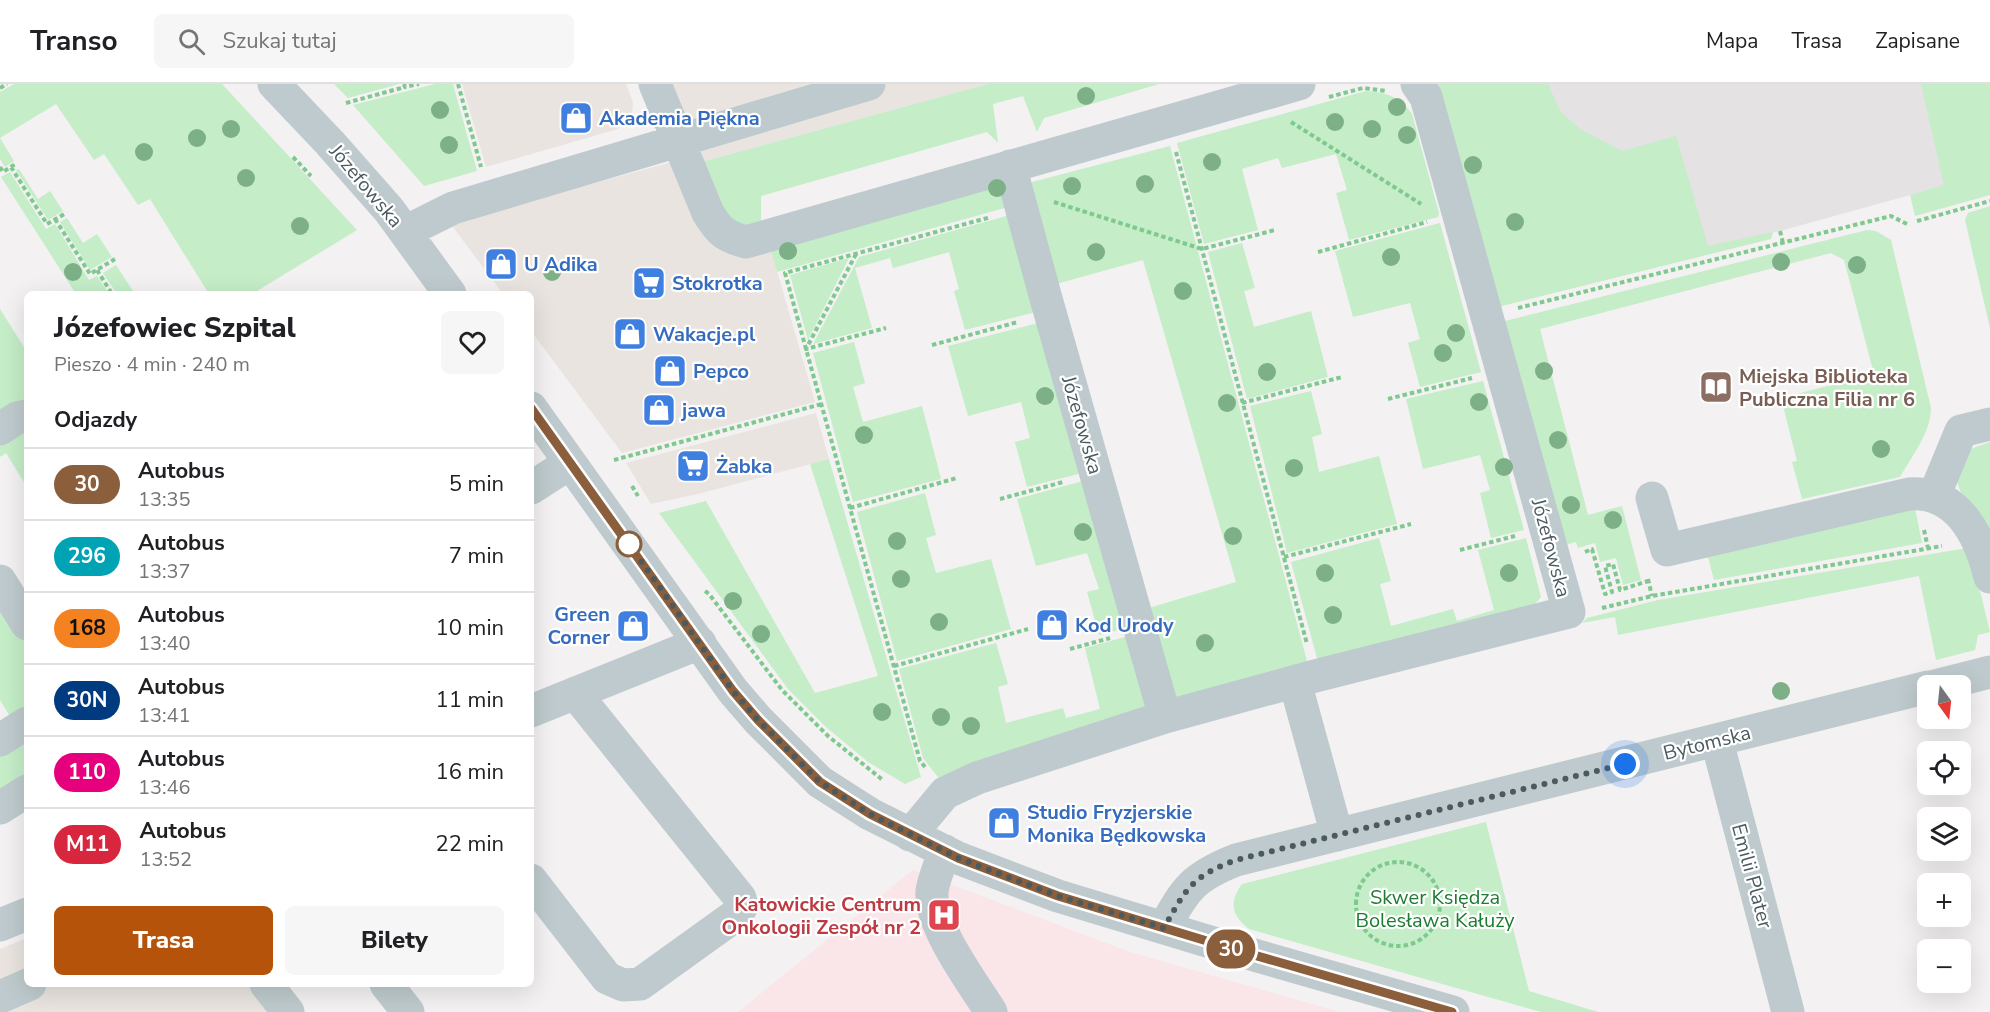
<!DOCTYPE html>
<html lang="pl">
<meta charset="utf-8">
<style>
body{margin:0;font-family:"Nunito Sans",sans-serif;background:#f6f6f6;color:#202124;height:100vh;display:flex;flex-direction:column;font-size:22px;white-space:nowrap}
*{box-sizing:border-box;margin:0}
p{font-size:20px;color:#757577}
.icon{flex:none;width:33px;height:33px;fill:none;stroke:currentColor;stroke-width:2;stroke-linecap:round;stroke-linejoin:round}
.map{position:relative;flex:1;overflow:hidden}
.sheet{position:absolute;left:24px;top:207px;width:510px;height:696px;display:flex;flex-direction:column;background:#fff;border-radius:9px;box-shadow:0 6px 24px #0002}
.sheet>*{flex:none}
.badge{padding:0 12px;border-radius:20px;font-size:21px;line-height:39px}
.needle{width:39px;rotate:165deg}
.buttons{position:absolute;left:1917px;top:591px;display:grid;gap:12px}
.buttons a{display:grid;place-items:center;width:54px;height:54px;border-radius:9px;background:#fff;box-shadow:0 6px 24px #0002;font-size:30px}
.you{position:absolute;width:30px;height:30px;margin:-15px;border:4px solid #fff;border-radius:50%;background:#1a73e8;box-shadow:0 0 0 9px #1a73e833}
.map>.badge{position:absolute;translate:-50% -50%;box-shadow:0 0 0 3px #fff}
h2{padding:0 30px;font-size:22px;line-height:54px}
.round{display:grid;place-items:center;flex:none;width:63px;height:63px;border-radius:9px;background:#f6f6f6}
.headline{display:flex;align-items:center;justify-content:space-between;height:102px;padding:0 30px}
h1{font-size:28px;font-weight:800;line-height:45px}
.action{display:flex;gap:12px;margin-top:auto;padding:12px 30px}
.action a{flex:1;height:69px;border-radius:9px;background:#b45309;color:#fff;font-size:24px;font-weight:800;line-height:69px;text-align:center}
.action a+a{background:#f6f6f6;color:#202124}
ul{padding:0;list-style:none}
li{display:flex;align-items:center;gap:18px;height:72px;padding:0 30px;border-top:2px solid #e0e0e0}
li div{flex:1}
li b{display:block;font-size:22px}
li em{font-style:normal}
li .badge{min-width:66px;font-weight:700;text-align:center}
header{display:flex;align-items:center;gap:36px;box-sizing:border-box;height:84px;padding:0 30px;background:#fff;border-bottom:2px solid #e0e0e0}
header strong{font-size:28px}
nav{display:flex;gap:33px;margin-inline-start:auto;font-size:21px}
.search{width:420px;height:54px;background:#f6f6f6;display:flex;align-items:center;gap:15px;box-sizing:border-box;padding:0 21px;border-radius:9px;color:#757577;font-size:22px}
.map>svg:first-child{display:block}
</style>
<header>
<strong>Transo</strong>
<div class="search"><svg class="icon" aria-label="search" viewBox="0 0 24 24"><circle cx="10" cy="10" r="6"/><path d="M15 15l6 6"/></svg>Szukaj tutaj</div>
<nav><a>Mapa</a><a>Trasa</a><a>Zapisane</a></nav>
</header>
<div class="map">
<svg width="1990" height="928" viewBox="0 0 1990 928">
<rect width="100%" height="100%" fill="#f3f1f2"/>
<!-- commercial -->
<path fill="#e9e4df" d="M462,0H626L633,18L632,30L618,45L486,83Z
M666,0H988L698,79Z
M679,76L769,159L815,318L622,369L531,247V210H503L450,139Z
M816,329L829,375L702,409L651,420L626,379Z
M27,854V900H278L301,928H0V865Z"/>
<!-- education -->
<path fill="#e4e2e3" d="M1507,0H1990V89L1780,147L1563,194Z"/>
<!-- medical -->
<path fill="#fae5e9" d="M913,786L1127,867L1340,928H738Z"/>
<!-- green -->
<path fill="#c4edc8" d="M14,0H222L357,146L252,210H209L150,115L138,121L104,70L94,76L56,20L0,54L14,77L5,83L0,75V8Z
M334,0H399L348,14Z
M435,0H453L477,87L424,102L353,21Z
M988,0H1159L1044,34L1037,48L1023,12L993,20L998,59L987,48L761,112V140L746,144L729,138L698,79Z
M1434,0H1548L1560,27L1580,45L1622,67L1676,52L1708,162L1773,148L1771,155L1498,223Z
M1921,0H1990V111L1915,132L1910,111L1944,101Z
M1366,7C1385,8 1401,13 1412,30L1439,129L1438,133L1349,156L1336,109L1347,106L1336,70L1282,84L1278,74L1242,85L1258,146L1204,160L1177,59Z
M1170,62L1308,581L1167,620L1142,526L1236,498L1143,176L1056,200L1026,125L1032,98Z
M19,85L38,115L50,107L63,127L48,136L16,86Z
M10,88L46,145L55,140L89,196L97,192L109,210H76L1,93Z
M1008,91L1015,121L777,188L769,159Z
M1990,122V244L1965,136L1968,129Z
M1017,129L1044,226L965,246L954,207L959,205L949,168L893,184L890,174L855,184L872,244L813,260L859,173Z
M67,134L83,159L97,150L112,173L90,186L60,138Z
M1440,139L1481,288L1420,303L1408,259L1420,255L1410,219L1353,233L1335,167Z
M1867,146L1876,147L1891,156L1931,324C1931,348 1912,372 1900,393L1802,415L1792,378L1797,377L1781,314L1874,290L1844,176L1831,169L1540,245L1588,431L1622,422L1641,496L1623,501L1616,474L1600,478L1595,459L1578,464L1576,458L1561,462L1501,238Z
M1242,159L1255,204L1244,207L1254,243L1311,227L1328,293L1247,315L1208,168Z
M849,174L808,256L790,191Z
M116,181L135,210H117L103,189Z
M0,225L27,268V328L0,339Z
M1046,237L1090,387L1027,403L1015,358L1030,354L1021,318L968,332L948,262Z
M854,258L865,299L853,303L863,338L922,322L941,395L853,418L813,269Z
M1483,297L1524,446L1491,454L1480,409L1490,406L1480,371L1423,385L1406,315Z
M1311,307L1322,350L1312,353L1319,388L1379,372L1397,440L1287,469L1250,322Z
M27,337V403L6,369L0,373V351Z
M1990,358V452L1962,412L1956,395L1966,370L1973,364Z
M829,375L921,693L905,700L868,678L826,643L788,605L659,429L706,417L815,609L878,592L810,380Z
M1090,395L1134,542L1099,551L1087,508L1099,505L1087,469L1036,482L1017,415Z
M925,409L936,451L926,454L936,489L991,475L1011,545L897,577L857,428Z
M1915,424L1922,459L1714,496L1708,473Z
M1379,454L1391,497L1380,500L1391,542L1453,525L1457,537L1494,526L1478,466L1526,454L1541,513L1535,520L1318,578L1291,478Z
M1967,464L1973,478L1990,548L1978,551L1975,566L1936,576L1919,492L1618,551L1615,533L1582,539L1587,534L1658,516Z
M0,514L27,557V635L11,634L0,616Z
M1136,550L1157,622L941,697L923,674L899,585L996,559L1008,600L998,603L1006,639L1063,624L1066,634L1100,625L1085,564Z
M27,642V703L0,719V659Z
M1486,738L1529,907L1598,928H1541L1249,845C1231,831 1229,818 1242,800Z"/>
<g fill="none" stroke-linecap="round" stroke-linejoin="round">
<!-- path -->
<path stroke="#7ec98e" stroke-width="4" stroke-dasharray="4.5 3" stroke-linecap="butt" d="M404,0L405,3L419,0
M458,0L481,83
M0,4L7,0
M1329,13L1363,4L1386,7
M346,19L405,3
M1291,38L1421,120
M1176,68L1307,560
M293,73L311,92
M0,83L3,88L17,79
M11,83L47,140L66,129
M1054,118L1202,165L1275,146
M55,135L90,190L115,175
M1917,137L1990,117
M1780,147L1783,159
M1318,168L1427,138
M856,170L806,265L886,244
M97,186L112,210
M1518,224L1891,132L1907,140
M932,261L1018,238
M1388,315L1472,294
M1242,319L1342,293
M614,376L822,320
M632,402L638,412
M1000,415L1063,398
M850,424L957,394
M1924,446L1928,464
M1460,466L1515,452
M1585,468L1592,465L1605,510L1612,508L1605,482L1613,480L1620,506L1648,497
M1284,473L1411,440
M1648,495L1652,512
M705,507L709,510L782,606L828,652L884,697
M1602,524L1652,512L1942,462
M1070,565L1110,554
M894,582L1028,545
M925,683L920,677L785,189L991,133
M1356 820a42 42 0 1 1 84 0a42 42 0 1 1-84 0Z"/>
<!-- minor -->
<path stroke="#becacd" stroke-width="33" d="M274,0L330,59L389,126L450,210
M655,0L708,129C719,147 724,152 746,158L1299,0
M1010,82L1045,211L1165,633
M405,148L453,124L869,0
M531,324L733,607L758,636L820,698L870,730L958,774L1058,812L1240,867L1453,928
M0,345L17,334L27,332
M531,404L570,379
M1934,412L1961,347L1990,340
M1652,414L1667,466L1909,410C1958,406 1980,453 1990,493
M0,497L27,540
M1295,598L1337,751
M1935,602L1990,588
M531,627L700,559
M0,656L27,639
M1717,657L1788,928
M0,724L27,707
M910,751L945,709L977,694L1165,633L1315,592L1569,528L1426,13L1417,0
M945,767C940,780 934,794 932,807C929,841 973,899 991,928
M531,796L607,894L623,901L640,900L736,831L742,822L740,814L575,609
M0,841L27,830
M1164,844C1186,804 1193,793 1236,776L1928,603
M266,900L288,928
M386,900L408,928
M0,913L30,900"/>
</g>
<!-- trees -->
<g fill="#7eb088">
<circle cx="1086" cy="12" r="9"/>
<circle cx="1397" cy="23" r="9"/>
<circle cx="440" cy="26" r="9"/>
<circle cx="1335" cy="38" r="9"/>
<circle cx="231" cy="45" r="9"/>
<circle cx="1372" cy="45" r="9"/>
<circle cx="1407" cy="51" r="9"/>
<circle cx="197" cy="54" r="9"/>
<circle cx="449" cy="61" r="9"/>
<circle cx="144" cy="68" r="9"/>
<circle cx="1212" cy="78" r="9"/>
<circle cx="1473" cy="81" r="9"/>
<circle cx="246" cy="94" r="9"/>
<circle cx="1145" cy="100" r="9"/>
<circle cx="1072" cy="102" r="9"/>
<circle cx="997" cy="104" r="9"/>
<circle cx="1515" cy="138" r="9"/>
<circle cx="300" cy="142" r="9"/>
<circle cx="788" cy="167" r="9"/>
<circle cx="1096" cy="168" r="9"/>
<circle cx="1391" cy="173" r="9"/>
<circle cx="1781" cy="178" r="9"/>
<circle cx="1857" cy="181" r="9"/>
<circle cx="73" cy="188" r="9"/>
<circle cx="552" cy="188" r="9"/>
<circle cx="1183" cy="207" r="9"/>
<circle cx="1456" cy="249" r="9"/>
<circle cx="1443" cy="269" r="9"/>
<circle cx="1544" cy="287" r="9"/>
<circle cx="1267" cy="288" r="9"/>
<circle cx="1045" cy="312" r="9"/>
<circle cx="1479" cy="318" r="9"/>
<circle cx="1227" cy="319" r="9"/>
<circle cx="864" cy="351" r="9"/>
<circle cx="1558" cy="356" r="9"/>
<circle cx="1881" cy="365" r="9"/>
<circle cx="1504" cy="383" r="9"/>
<circle cx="1294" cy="384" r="9"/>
<circle cx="1571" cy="421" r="9"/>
<circle cx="1613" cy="436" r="9"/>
<circle cx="1083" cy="448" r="9"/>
<circle cx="1233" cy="452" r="9"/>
<circle cx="897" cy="457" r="9"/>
<circle cx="1325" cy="489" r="9"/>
<circle cx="1509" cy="489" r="9"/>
<circle cx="901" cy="495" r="9"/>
<circle cx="733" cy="517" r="9"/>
<circle cx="1333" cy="531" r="9"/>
<circle cx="939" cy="538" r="9"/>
<circle cx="761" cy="550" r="9"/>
<circle cx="1205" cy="559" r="9"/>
<circle cx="1781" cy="607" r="9"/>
<circle cx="882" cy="628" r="9"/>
<circle cx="941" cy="633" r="9"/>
<circle cx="971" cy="642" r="9"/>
</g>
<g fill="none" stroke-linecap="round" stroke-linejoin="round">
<defs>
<path id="line" d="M531,324L733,607L758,636L820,698L870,730L958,774L1058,812L1240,867L1452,928"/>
</defs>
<!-- line casing -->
<use href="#line" stroke="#fff" stroke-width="14"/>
<!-- line -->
<use href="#line" stroke="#8b5e3c" stroke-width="9"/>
<!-- walk -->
<path stroke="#4a5a5e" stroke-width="6" stroke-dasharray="0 10.8" d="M629,460L733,607L758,636L820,698L870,730L958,774L1058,812L1164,844C1186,804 1193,792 1236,776L1625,680"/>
</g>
<!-- icons -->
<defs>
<symbol id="shop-square" viewBox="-11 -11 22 22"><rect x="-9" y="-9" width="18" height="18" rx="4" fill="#3f7fe0" stroke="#fff"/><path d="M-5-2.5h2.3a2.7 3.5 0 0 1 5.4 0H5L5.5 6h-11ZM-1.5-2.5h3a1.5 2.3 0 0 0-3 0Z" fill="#fff"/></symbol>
<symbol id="supermarket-square" viewBox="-11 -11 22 22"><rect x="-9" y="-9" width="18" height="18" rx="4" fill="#3f7fe0" stroke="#fff"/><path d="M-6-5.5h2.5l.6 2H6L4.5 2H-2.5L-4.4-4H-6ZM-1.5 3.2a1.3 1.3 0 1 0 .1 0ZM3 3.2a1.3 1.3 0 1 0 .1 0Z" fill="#fff"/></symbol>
<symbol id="library-square" viewBox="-11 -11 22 22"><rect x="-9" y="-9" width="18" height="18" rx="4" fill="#8d6e63" stroke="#fff"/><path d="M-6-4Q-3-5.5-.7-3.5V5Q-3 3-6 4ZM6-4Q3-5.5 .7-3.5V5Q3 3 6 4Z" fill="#fff"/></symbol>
<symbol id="hospital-square" viewBox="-11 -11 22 22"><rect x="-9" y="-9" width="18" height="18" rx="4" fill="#e0444e" stroke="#fff"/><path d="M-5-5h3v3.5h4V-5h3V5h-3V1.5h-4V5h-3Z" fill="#fff"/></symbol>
</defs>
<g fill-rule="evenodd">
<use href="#shop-square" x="557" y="15" width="38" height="38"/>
<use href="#shop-square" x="482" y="161" width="38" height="38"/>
<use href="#supermarket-square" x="630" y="180" width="38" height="38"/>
<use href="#shop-square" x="611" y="231" width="38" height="38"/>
<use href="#shop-square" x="651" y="268" width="38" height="38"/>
<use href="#library-square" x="1697" y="284" width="38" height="38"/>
<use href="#shop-square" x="640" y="307" width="38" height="38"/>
<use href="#supermarket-square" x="674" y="363" width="38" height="38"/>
<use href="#shop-square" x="1033" y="522" width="38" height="38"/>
<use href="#shop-square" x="614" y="523" width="38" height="38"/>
<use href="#shop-square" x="985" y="720" width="38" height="38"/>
<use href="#hospital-square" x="925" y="812" width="38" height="38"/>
</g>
<!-- markers -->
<circle fill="#fff" stroke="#8b5e3c" stroke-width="3" cx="629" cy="460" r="12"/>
<g text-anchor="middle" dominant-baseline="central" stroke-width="4.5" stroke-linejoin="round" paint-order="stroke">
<!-- shop labels -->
<g font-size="20" font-weight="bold" fill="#366cbe" stroke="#fff" text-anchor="start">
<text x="599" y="34">Akademia Piękna</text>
<text x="524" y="180">U Adika</text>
<text x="672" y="199">Stokrotka</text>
<text x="653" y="250">Wakacje.pl</text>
<text x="693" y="287">Pepco</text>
<text x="682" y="326">jawa</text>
<text x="716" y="382">Żabka</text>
<text x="610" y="530" text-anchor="end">Green<tspan x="610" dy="23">Corner</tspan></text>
<text x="1075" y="541">Kod Urody</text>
<text x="1027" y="728">Studio Fryzjerskie<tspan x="1027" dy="23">Monika Będkowska</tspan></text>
</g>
<!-- street labels -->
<g font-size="20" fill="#4a5a5e" stroke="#fff">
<text transform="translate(366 102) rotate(50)">Józefowska</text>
<text transform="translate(1082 341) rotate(74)">Józefowska</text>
<text transform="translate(1551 464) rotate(75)">Józefowska</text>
<text transform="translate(1707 659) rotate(-14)">Bytomska</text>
<text transform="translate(1752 792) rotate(75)">Emilii Plater</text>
</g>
<!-- education labels -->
<g font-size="20" font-weight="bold" fill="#785e54" stroke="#fff" text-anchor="start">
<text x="1739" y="292">Miejska Biblioteka<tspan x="1739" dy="23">Publiczna Filia nr 6</tspan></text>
</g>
<!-- park labels -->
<g font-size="20" fill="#1e7b32" stroke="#fff">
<text x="1435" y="813">Skwer Księdza<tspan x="1435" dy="23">Bolesława Kałuży</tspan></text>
</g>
<!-- health labels -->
<g font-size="20" font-weight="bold" fill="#be3a42" stroke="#fff" text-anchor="end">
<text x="921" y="820">Katowickie Centrum<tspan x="921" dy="23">Onkologii Zespół nr 2</tspan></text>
</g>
</g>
</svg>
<div class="buttons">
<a><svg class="needle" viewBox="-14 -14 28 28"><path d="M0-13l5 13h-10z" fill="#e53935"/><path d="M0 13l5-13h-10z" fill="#757577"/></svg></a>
<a><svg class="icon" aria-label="locate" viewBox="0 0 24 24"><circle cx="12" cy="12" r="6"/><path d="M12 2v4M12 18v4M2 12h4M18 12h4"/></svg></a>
<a><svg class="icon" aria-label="layers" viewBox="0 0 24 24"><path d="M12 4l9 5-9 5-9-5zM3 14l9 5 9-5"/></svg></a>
<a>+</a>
<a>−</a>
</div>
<div class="you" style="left:1625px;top:680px"></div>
<b class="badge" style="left:1231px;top:865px;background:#8b5e3c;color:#fff">30</b>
<section class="sheet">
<div class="headline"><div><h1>Józefowiec Szpital</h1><p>Pieszo · 4 min · 240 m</p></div><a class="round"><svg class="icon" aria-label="heart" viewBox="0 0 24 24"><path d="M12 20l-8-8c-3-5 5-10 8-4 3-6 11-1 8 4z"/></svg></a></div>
<h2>Odjazdy</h2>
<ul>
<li><span class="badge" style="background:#8b5e3c;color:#fff">30</span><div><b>Autobus</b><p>13:35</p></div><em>5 min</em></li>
<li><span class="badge" style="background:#00a3b4;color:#fff">296</span><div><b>Autobus</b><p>13:37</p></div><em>7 min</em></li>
<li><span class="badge" style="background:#f58220;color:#111">168</span><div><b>Autobus</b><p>13:40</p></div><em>10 min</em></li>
<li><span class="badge" style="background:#003b80;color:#fff">30N</span><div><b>Autobus</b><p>13:41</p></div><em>11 min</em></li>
<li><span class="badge" style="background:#e6007e;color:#fff">110</span><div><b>Autobus</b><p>13:46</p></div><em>16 min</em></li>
<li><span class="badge" style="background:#d7263d;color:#fff">M11</span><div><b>Autobus</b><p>13:52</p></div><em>22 min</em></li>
</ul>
<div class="action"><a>Trasa</a><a>Bilety</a></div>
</section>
</div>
